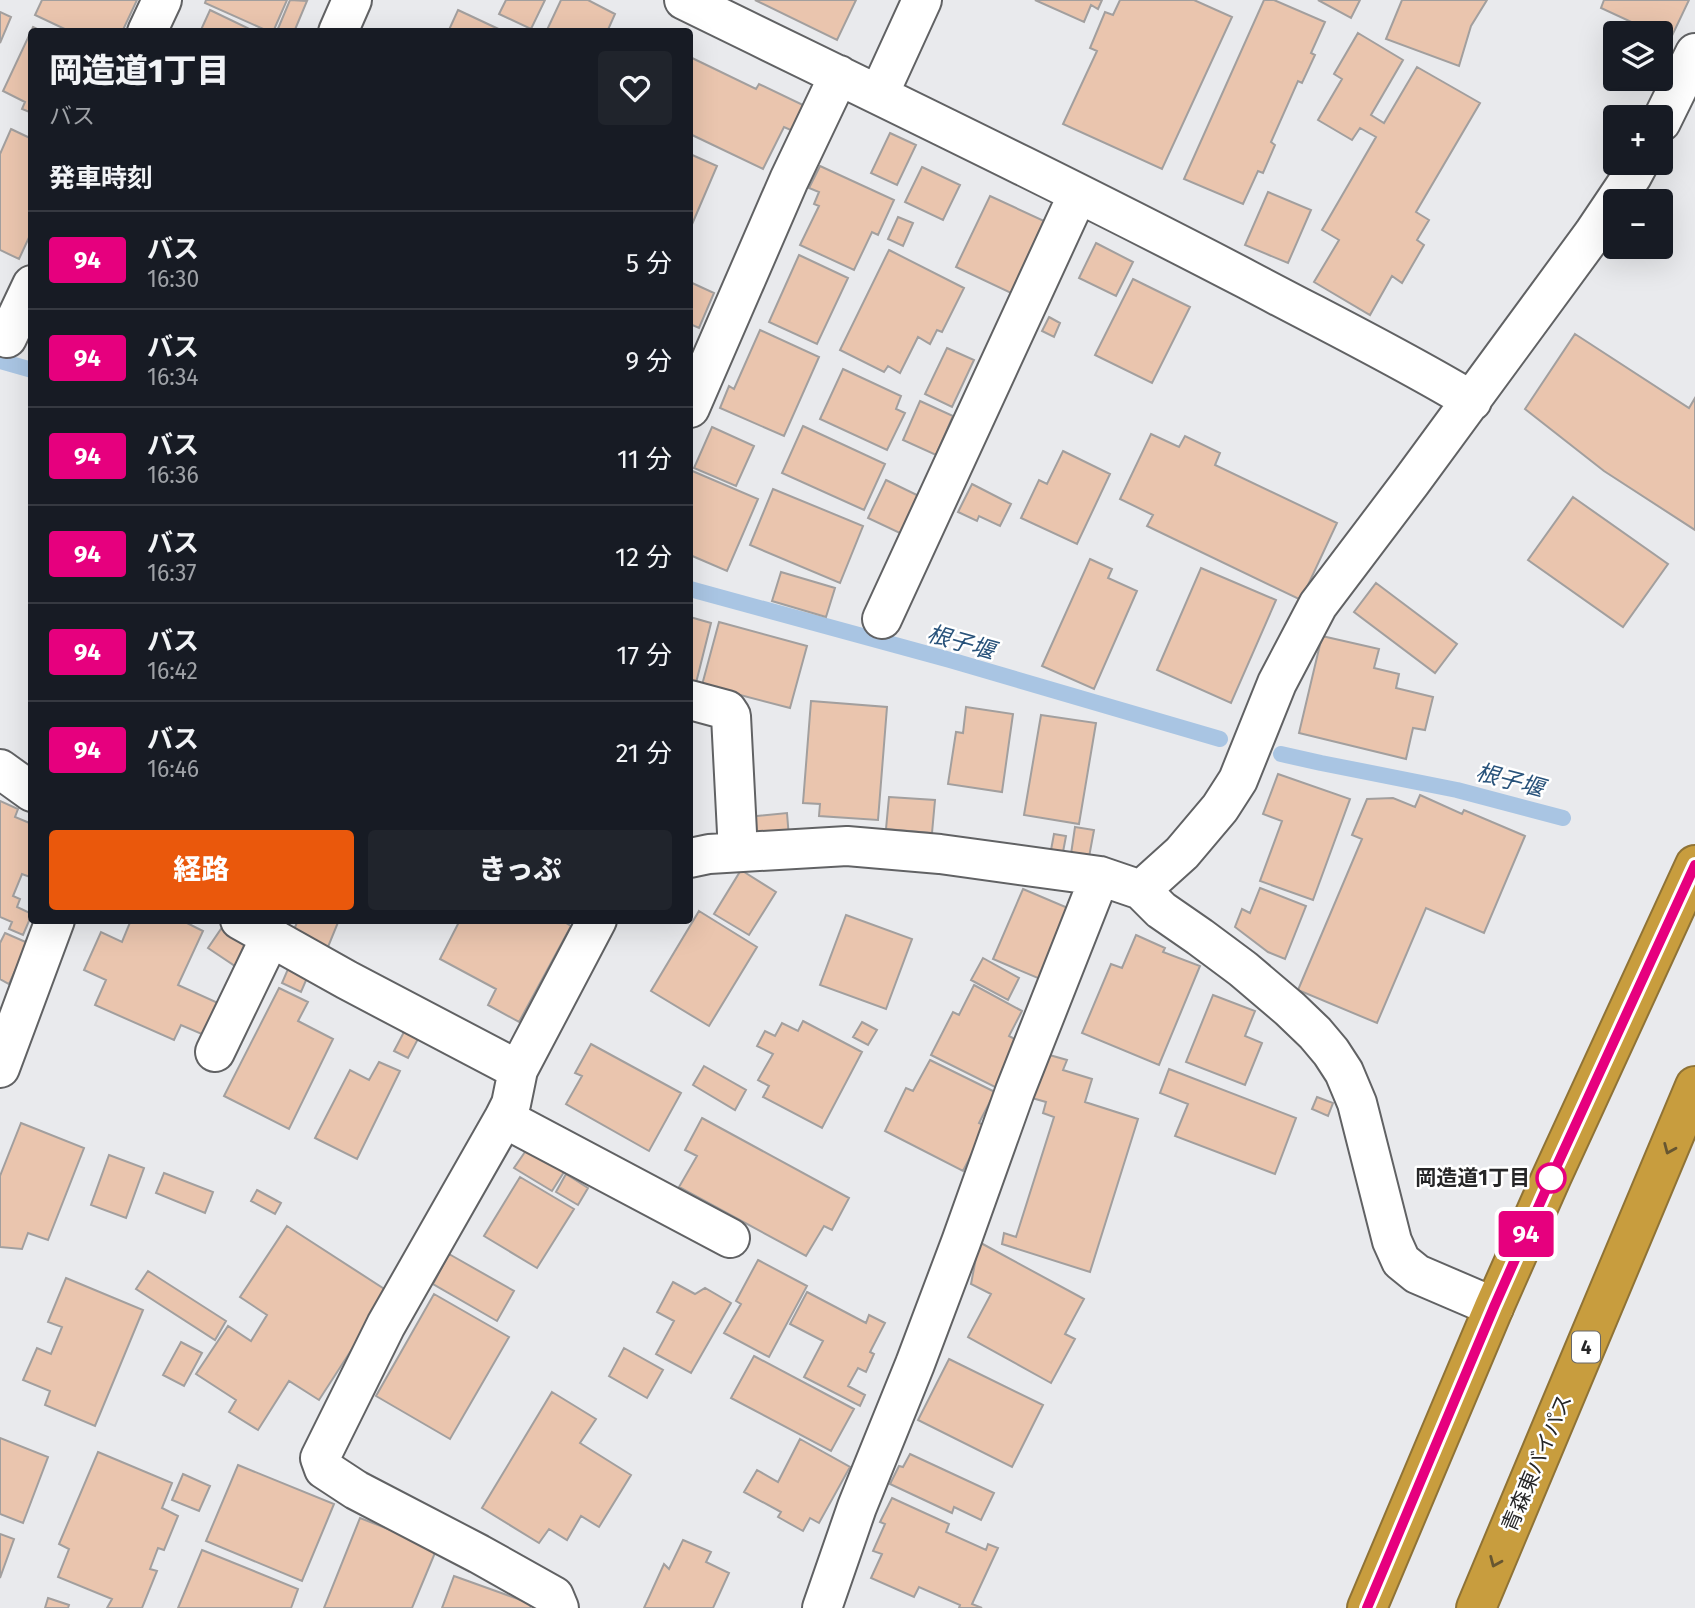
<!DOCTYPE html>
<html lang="ja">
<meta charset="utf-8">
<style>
body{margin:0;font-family:"Fira Sans","Noto Sans JP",sans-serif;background:#20242c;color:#f1f3f6;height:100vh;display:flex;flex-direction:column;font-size:26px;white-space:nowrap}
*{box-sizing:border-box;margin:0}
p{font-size:23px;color:#9ea1a6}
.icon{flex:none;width:38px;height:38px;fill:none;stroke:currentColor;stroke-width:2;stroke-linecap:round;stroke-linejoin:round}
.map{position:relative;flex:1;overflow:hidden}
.sheet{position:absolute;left:28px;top:28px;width:665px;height:896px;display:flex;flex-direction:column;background:#171b24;border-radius:7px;box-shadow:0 7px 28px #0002}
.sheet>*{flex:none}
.badge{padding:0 14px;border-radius:5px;font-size:24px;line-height:46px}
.fabs{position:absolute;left:1603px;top:21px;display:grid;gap:14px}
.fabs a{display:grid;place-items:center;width:70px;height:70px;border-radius:7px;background:#171b24;box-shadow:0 7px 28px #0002;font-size:35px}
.map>.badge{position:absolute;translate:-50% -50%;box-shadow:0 0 0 4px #fff}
h2{padding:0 21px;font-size:26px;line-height:63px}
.round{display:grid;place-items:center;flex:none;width:74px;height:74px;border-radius:7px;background:#20242c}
.overview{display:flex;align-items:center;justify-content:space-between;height:119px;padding:0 21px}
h1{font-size:33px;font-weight:800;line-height:52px}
.action{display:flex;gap:14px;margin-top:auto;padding:14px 21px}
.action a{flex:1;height:80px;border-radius:7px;background:#ea580c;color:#fff;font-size:28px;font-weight:800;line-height:80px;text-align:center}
.action a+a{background:#20242c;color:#f1f3f6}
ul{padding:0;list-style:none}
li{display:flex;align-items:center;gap:21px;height:98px;padding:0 21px;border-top:2px solid #363941}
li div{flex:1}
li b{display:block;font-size:26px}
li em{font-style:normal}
li .badge{min-width:77px;font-weight:700;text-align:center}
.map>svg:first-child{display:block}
</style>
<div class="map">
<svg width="1695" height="1608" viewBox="0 0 1695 1608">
<rect width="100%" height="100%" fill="#e9eaed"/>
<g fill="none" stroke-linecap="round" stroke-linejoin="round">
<!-- stream -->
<path stroke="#a9c5e3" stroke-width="16" d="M0,361L32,370
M690,589L950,660L1220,739
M1281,754L1321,763L1457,790L1563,818"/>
</g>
<!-- building -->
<path fill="#eac5ae" stroke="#a29f9e" stroke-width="2" d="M42,0H137L122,32H71L35,15Z
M206,0H287L273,32H270L205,3Z
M290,0L307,1L294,32H278L277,31Z
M506,0H545L531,29L499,14Z
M561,0H588L615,14L607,32H546Z
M755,0H856L837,40Z
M1035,0H1102L1098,9L1091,5L1084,22Z
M1120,0H1194L1232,17L1162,169L1063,124L1097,51L1090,48L1105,12L1113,15Z
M1264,0H1274L1325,22L1311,53L1315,55L1302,83L1298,81L1271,142L1275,145L1263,173L1258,171L1243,204L1184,179Z
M1318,0H1360L1351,18Z
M1402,0H1487L1471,26L1459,66L1386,39Z
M1604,0H1689L1670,40L1661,36V33H1655L1601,8Z
M210,10L256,32H200Z
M458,10L505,32H448Z
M0,12L11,17L0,43Z
M33,27L43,32H32V113L22,109L25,102L3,91Z
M1358,33L1403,60L1371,115L1384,123L1417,67L1480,103L1416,212L1429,220L1417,240L1424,245L1402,283L1392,276L1370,315L1314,282L1339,240L1322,230L1376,137L1360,128L1352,140L1318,120L1342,79L1334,74Z
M690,57L756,89L759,84L805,106L793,131L784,127L763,169L690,134Z
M11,129L32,139V231L19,259L0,250V154Z
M890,133L916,145L897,185L871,173Z
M690,154L717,166L690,229Z
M820,166L894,200L878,235L872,232L854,270L800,245L819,206L814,204L819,192L809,188Z
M922,167L960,185L943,220L905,202Z
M1268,192L1311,210L1288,263L1245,245Z
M990,196L1044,221L1011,293L956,267Z
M898,217L913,223L903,246L888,239Z
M1096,243L1133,262L1116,296L1079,278Z
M889,250L964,288L942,332L937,330L930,344L918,337L900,373L888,366L884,372L840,350Z
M799,255L848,278L817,344L769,322Z
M1133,279L1190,307L1152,383L1095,355Z
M690,282L714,293L699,328L690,324Z
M1049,317L1060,323L1054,337L1042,331Z
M760,330L819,357L784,436L720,408L729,386L734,389Z
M1575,334L1689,408L1695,398V530L1604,471L1525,409Z
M947,348L974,360L952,407L925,394Z
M843,369L901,396L896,409L905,413L887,450L820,419Z
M920,401L953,416L936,455L903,440Z
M803,426L885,464L864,510L782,473Z
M712,427L754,446L736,486L694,468Z
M1151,434L1179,447L1185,436L1220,453L1215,465L1337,523L1301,600L1147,526L1153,515L1120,499Z
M1063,451L1110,474L1077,544L1021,518L1039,480L1047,484Z
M690,470L758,499L727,571L690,555Z
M886,480L921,497L904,535L868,518Z
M972,484L1011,504L1000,526L979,516L977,521L958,512Z
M773,489L863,526L840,583L750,545Z
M1573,497L1668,564L1623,627L1528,560Z
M1090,559L1112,569L1108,578L1137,591L1094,689L1042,666Z
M1201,568L1276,600L1231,703L1157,670Z
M781,572L835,588L826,617L772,601Z
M1376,583L1457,644L1435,673L1354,612Z
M690,617L711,623L696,683L690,681Z
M719,622L807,646L790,708L702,685Z
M1322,636L1379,649L1374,668L1399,674L1396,688L1433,697L1425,730L1413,728L1406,759L1299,733Z
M811,701L887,707L878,820L819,816L820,804L803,803Z
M966,707L1013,714L1002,792L948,784L956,732L963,733Z
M1041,715L1096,723L1079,824L1024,815Z
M1278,774L1350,799L1313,900L1260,881L1282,821L1263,814Z
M1420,795L1462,814L1464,810L1525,836L1484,933L1426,908L1377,1023L1298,990L1362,839L1352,835L1367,799L1393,798L1415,807Z
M889,797L935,800L932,833L886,829Z
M0,801L18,809L15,817L32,824V873L30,877L22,874L13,896L20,899L17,907L32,914L23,935L9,929L12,922L0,917Z
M787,813L789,838L749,842L748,817Z
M1075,827L1094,830L1089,857L1071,854Z
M1054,834L1066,836L1063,852L1051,850Z
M741,870L776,892L749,935L714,914Z
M1260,888L1306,906L1285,959L1268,952L1235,927L1242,909L1250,913Z
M1023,889L1075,911L1045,981L993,959Z
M699,911L757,947L709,1026L651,991Z
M846,915L912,939L886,1009L820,985Z
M131,920H181L203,931L178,985L218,1003L204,1035L181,1025L174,1040L95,1005L106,980L84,970L101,932L122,942Z
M298,920H339L328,947L293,932Z
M460,920H561L571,926L519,1022L488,1005L496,989L440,959Z
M223,926L252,946L238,968L208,948Z
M5,933L28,943L9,984L0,979V943Z
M1136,935L1165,948L1163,952L1200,966L1159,1065L1082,1033L1111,964L1122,968Z
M983,958L1019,978L1008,1000L971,980Z
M288,969L307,978L301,992L282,983Z
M974,985L1022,1011L1009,1036L1020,1042L997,1088L931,1055L953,1012L959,1015Z
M279,988L308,1002L298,1021L333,1039L289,1129L224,1096Z
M1213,995L1255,1011L1245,1036L1262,1043L1245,1085L1186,1062Z
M803,1021L862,1052L822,1128L763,1097L769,1086L758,1080L773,1054L757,1046L765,1031L775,1036L782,1023L798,1031Z
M862,1022L877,1030L868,1045L853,1037Z
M405,1030L419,1037L408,1058L394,1051Z
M591,1044L681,1093L649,1151L566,1104L582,1076L575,1073Z
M1039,1052L1067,1060L1063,1070L1092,1079L1085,1102L1138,1119L1090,1272L1002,1244L1004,1233L1016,1237L1054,1117L1043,1113L1046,1102L1025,1096Z
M930,1060L995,1092L979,1123L986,1126L963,1171L885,1131L906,1088L913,1091Z
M379,1062L400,1071L357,1159L315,1138L350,1070L369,1080Z
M704,1066L746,1090L735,1110L693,1085Z
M1169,1069L1296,1118L1275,1174L1175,1136L1188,1104L1160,1093Z
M1317,1097L1333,1103L1328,1116L1312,1109Z
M702,1118L849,1198L832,1230L824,1226L806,1256L679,1187L697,1156L685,1150Z
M21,1123L84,1148L48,1240L28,1233L22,1249L0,1247V1176Z
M527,1149L564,1172L552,1191L514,1168Z
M109,1155L144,1168L126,1218L91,1205Z
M164,1173L213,1192L205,1213L156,1193Z
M566,1174L588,1188L578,1205L556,1192Z
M520,1177L574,1209L537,1268L484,1236Z
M257,1190L281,1203L275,1214L251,1201Z
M287,1226L389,1292L319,1400L289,1381L258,1430L229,1412L236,1400L196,1374L228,1326L251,1341L267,1315L240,1297Z
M979,1242L1084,1299L1065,1334L1075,1339L1051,1383L968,1337L991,1294L971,1284Z
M449,1254L514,1291L497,1321L433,1284Z
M758,1260L807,1286L769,1357L724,1333L741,1304L736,1301Z
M148,1271L226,1321L215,1340L136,1289Z
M66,1278L143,1310L95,1426L45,1405L50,1391L23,1380L37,1348L51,1354L62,1327L48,1322Z
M673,1282L695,1294L705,1288L731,1303L691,1373L656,1354L674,1321L657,1312Z
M807,1292L866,1323L869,1315L885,1323L870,1352L874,1354L866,1372L858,1368L848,1386L865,1395L860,1406L804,1377L823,1341L790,1324Z
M434,1294L509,1337L450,1439L376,1396Z
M181,1342L202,1353L184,1386L163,1375Z
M624,1348L663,1370L647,1398L609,1376Z
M754,1356L854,1409L831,1451L731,1398Z
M949,1359L1043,1405L1012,1467L918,1420Z
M552,1392L596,1419L580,1443L631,1475L599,1527L581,1516L567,1540L549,1529L539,1543L482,1508Z
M0,1438L48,1457L23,1523L0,1514Z
M800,1439L850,1467L819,1523L810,1518L803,1531L778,1517L781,1512L744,1492L757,1470L778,1482Z
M98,1452L172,1483L162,1508L178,1516L164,1550L158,1548L150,1569L157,1571L142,1608H107L112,1599L58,1577L69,1549L59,1544Z
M910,1454L994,1493L981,1520L954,1507L952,1513L890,1484L899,1466L903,1467Z
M238,1465L334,1504L302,1581L206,1541Z
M183,1474L210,1486L199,1511L172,1500Z
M892,1498L949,1524L946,1532L986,1550L988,1544L998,1548L972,1604L982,1608H959L960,1605L919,1587L914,1597L871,1578L882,1554L873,1551L885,1524L880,1522Z
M360,1518L437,1548L412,1608H324Z
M0,1534L14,1539L0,1578Z
M683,1540L711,1552L706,1562L729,1573L713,1608H644L664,1564L669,1569Z
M202,1550L298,1589L291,1608H178Z
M454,1576L532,1604L530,1608H442Z
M48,1598L69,1605L68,1608H45Z"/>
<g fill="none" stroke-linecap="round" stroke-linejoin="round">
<defs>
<path id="minor" d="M684,0C872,92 1062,183 1248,280C1323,320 1399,357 1472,401
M147,32L162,0
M338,32L352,0
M879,94L922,0
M1661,122L1695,53
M7,338L32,285
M690,408L789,180L839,75
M882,619L1078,194
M690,700L727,710L731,716L738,852
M0,769L32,792
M690,858L709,854L847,846L940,854L1100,876L1141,890L1161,910L1200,937L1243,969L1290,1009L1315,1033L1331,1052L1344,1072L1357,1103L1392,1241L1401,1261L1417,1274L1494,1307
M1141,890L1182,853L1220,808L1238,780L1277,683L1318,605L1411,482L1593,234L1632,176L1639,163
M240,920L347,980L518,1070
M215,1052L270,938
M0,1068L55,920
M504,1118L730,1238
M559,1608L554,1596L479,1554L356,1490L324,1469L320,1458L386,1325L504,1118L511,1104L518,1070L597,920
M822,1608L857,1507L915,1364L961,1242L1015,1091L1100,876"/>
<path id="highway" d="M1367,1608L1494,1307L1552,1176L1695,865
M1476,1608L1695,1086"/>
</defs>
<!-- minor casing -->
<use href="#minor" stroke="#616264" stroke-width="42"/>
<!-- highway casing -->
<use href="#highway" stroke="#8f7336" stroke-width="42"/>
<!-- minor -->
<use href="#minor" stroke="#fff" stroke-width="38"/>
<!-- highway -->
<use href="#highway" stroke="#c89d3e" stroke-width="38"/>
</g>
<!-- one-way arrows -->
<defs><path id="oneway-chevron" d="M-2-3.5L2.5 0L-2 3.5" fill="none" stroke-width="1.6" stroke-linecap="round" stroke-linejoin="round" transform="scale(1.75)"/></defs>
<g stroke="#675630">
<use href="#oneway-chevron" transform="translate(1669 1149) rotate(113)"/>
<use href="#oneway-chevron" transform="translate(1495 1562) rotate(113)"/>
</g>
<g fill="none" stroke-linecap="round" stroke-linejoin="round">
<defs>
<path id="line" d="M1367,1608L1494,1307L1552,1176L1695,865"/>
</defs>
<!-- line casing -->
<use href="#line" stroke="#fff" stroke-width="16"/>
<!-- line -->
<use href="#line" stroke="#e6007e" stroke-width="10"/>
</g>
<!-- markers -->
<circle fill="#fff" stroke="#e6007e" stroke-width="3.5" cx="1551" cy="1178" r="14"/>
<g text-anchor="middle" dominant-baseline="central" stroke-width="5" stroke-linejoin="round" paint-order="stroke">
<!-- shield labels -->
<rect fill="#fff" stroke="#676768" stroke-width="2" x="1572" y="1331.5" width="28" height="31" rx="5"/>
<g font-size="19" font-weight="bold" fill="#262627">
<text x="1586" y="1347">4</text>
</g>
<!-- stop labels -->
<g font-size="21" font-weight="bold" fill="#262627" stroke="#fff" text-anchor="end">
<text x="1530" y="1178">岡造道1丁目</text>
</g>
<!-- street labels -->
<g font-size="21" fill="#262627" stroke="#fff">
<text transform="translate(1537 1463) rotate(-67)">青森東バイパス</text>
</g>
<!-- water labels -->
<g font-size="23" font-style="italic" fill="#28527a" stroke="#fff">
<text transform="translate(961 642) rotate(16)">根子堰</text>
<text transform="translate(1510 780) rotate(15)">根子堰</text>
</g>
</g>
</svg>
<div class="fabs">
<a><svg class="icon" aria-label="layers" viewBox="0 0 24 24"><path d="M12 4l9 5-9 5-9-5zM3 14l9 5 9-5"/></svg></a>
<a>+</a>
<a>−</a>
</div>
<b class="badge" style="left:1526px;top:1234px;background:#e6007e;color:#fff">94</b>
<section class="sheet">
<div class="overview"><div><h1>岡造道1丁目</h1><p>バス</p></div><a class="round"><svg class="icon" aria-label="heart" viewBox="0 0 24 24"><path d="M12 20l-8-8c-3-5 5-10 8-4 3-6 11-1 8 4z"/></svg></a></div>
<h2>発車時刻</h2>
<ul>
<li><span class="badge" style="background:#e6007e;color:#fff">94</span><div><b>バス</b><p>16:30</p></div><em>5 分</em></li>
<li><span class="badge" style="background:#e6007e;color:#fff">94</span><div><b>バス</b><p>16:34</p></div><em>9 分</em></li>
<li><span class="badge" style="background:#e6007e;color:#fff">94</span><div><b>バス</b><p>16:36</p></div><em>11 分</em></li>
<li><span class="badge" style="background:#e6007e;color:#fff">94</span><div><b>バス</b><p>16:37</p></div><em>12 分</em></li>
<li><span class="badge" style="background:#e6007e;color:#fff">94</span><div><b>バス</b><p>16:42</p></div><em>17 分</em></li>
<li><span class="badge" style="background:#e6007e;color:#fff">94</span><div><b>バス</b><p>16:46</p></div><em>21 分</em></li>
</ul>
<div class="action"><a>経路</a><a>きっぷ</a></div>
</section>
</div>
